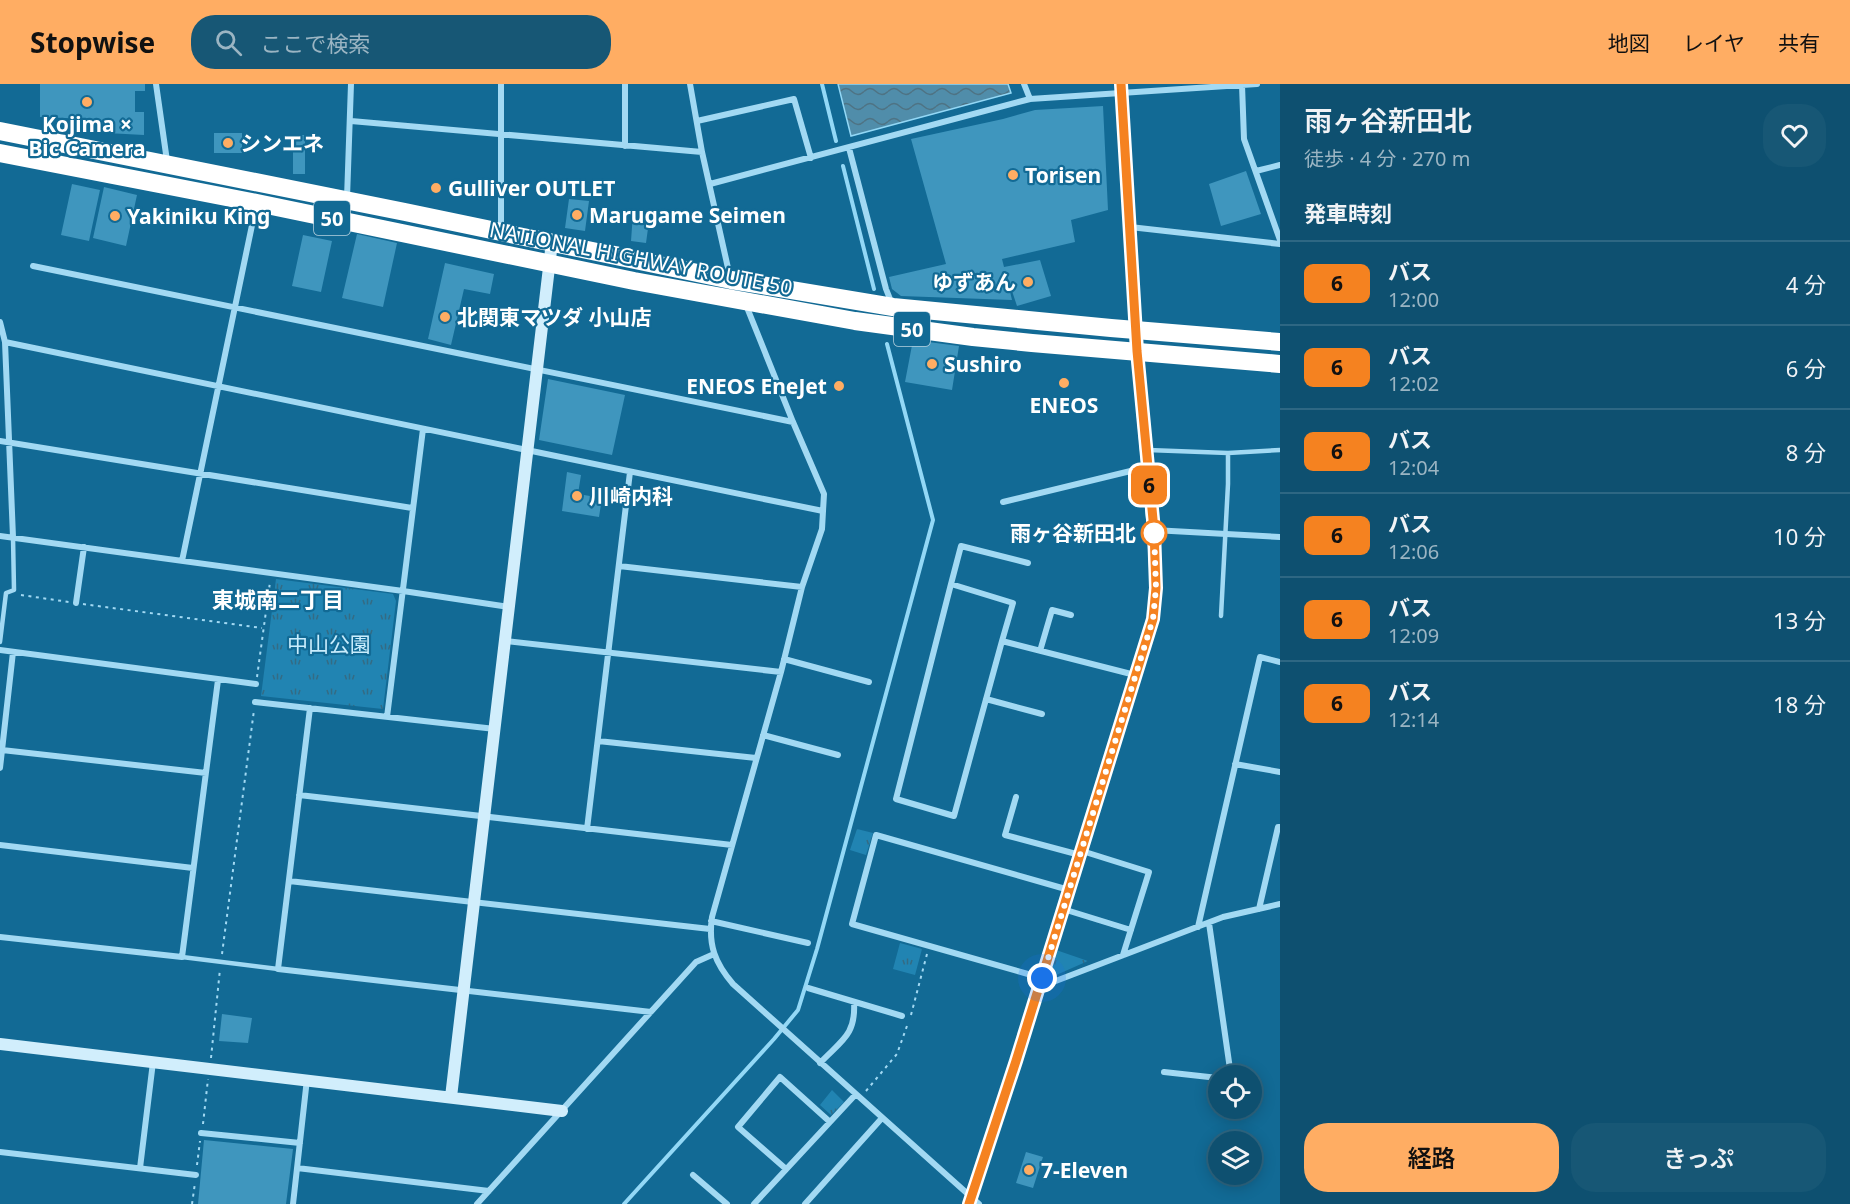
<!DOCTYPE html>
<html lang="ja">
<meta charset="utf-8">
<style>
body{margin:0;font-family:"Noto Sans","Noto Sans JP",sans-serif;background:#175775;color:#f1f3f6;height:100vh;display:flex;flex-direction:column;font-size:22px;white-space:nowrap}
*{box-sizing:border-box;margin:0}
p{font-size:20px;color:#9bb5c3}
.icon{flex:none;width:33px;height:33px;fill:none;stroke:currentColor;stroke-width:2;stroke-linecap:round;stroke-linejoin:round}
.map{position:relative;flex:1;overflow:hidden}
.drawer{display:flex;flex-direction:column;background:#0e5070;width:570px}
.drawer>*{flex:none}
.badge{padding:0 12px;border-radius:9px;font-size:21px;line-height:39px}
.fabs{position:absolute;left:1208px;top:981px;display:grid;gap:12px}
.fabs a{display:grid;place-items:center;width:54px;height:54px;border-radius:50%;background:#0e5070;box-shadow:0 3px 15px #0003,0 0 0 2px #2e6783;font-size:30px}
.you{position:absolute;width:30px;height:30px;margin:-15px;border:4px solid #fff;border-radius:50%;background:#1a73e8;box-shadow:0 0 0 9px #1a73e833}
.map>.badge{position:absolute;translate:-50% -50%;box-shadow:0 0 0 3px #fff}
h2{padding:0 24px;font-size:22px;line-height:54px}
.round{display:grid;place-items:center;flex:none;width:63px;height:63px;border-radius:24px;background:#175775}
.head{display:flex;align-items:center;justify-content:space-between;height:102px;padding:0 24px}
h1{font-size:28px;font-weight:600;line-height:45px}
.primary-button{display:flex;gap:12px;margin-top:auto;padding:12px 24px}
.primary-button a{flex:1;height:69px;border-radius:24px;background:#ffad63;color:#111;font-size:24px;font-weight:600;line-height:69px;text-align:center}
.primary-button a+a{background:#175775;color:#f1f3f6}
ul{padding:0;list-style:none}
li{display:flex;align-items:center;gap:18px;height:84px;padding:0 24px;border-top:2px solid #2e6783}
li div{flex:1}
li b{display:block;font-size:22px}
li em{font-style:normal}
li .badge{min-width:66px;font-weight:700;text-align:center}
header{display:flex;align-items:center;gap:36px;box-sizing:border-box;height:84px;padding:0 30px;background:#ffad63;color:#111}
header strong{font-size:28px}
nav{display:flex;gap:33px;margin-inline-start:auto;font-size:21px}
.search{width:420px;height:54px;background:#175775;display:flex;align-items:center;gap:15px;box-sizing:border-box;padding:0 21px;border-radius:24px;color:#9bb5c3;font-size:22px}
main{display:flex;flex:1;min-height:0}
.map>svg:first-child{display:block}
</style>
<header>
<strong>Stopwise</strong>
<div class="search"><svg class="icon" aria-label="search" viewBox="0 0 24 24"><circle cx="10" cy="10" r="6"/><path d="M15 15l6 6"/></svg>ここで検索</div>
<nav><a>地図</a><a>レイヤ</a><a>共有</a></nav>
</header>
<main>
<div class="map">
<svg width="1280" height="1120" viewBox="0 0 1280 1120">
<defs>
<pattern id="park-tufts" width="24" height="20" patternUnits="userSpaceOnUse" patternTransform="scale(1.5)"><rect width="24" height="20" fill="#2184b2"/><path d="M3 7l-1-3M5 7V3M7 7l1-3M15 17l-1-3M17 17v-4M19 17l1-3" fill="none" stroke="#346b84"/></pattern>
<pattern id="water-waves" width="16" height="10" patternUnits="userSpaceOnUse" patternTransform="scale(1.5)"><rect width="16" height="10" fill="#508daa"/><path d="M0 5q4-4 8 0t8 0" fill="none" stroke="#4e7384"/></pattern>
</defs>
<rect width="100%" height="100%" fill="#126a95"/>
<!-- park -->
<path fill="url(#park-tufts)" d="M276,495L393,510L396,517L383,625L261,612Z
M857,745L873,749L866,771L850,766Z
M900,859L922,865L915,891L893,885Z
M1056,866L1088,877L1047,895Z
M832,1006L844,1018L831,1031L820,1021Z"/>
<!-- water -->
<path fill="url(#water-waves)" stroke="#93d8f6" stroke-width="1.5" d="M838,0H1008L1011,9L851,52Z"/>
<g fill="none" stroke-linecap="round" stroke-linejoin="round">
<!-- stream -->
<path stroke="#93d8f6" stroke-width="4" d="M822,0L836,57
M843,82L874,205
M624,1120L774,955L798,926L817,865L933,436L887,260"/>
</g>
<!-- building -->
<path fill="#3f96be" d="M40,0H145V7H135V28H144V51L88,48L89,35L40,33Z
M1103,22L1108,126L1071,136L1075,158L1002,175L1004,183L1040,176L1051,212L1017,222L1005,186L1012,216L901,212L892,205L889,193L946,180L911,55L1003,35L1035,26Z
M214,49H242V69H214Z
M293,51H305V90H293Z
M1246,87L1261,130L1221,142L1209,100Z
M72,100L100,106L89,157L61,151Z
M104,103L137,111L126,162L93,154Z
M569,115L589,117L585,147L565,144Z
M633,129L650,130L646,159L631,157Z
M357,150L397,159L383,223L342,214Z
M303,151L332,157L321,208L292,202Z
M445,179L494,190L490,210L464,205L451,261L428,255Z
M913,256L959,262L952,306L905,298Z
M548,295L625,311L612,371L539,356Z
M567,388L581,391L578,410L602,414L599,433L562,427Z
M222,930L252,934L248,959L219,957Z
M204,1056L293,1065L286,1120H198Z
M1026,1068L1043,1073L1033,1104L1016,1099Z"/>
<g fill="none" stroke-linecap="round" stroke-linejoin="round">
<!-- path -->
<path stroke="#a2d9f3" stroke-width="2" stroke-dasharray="3 4.5" stroke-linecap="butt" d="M21,511L69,518
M83,520L262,544
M257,593L270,498
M222,870L254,626
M911,931L927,870
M211,974L220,885
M866,1007L897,970L908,939
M203,1040L208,995
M197,1081L200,1057
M192,1120L195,1099"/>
<!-- lane -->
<path stroke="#a2d9f3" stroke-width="4.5" d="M1148,366L1228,369L1280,366
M1221,532L1228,400V369
M0,558L6,509L14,506L13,453
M182,873L278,885"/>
<!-- street -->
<path stroke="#a2d9f3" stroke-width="6" d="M156,0L167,77
M501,0V144
M690,0L702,68L730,193
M1024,0L1030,15
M1242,1L1244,55L1280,156
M351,37L702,68
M697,37L794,15L811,74
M625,62V0
M849,64L886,205L892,220
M1256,87L1280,81
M710,100L1030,15L1257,0
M347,114L351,0
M1130,143L1280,160
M33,182L793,338
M746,221L793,338L824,410L823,427L822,445L802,503L781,588L712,833C708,861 715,879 733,900L979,1120
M0,238L5,258L13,453
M5,258C278,312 550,372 823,427
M0,357L412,424
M1003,418L1147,383
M1153,446L1280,453
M0,452L403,507L509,523
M182,477L256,122
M619,482L802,503
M951,500L961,462L1028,479
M76,519L84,463
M505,557L781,588
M1002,557L954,732L896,715L951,500L1013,519L1002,557L1135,591
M0,566L256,600
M1040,567L1052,526L1071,531
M784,575L869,598
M986,615L1042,630
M255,618L495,645
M310,624L278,885L651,928
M387,633L423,345
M763,651L838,671
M598,657L756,674
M2,666L206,689
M1235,680L1280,688
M0,684L13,568
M299,711L732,761
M1016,713L1005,751L1080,771
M587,745L630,388
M0,761L193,784
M1082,767L1149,788L1123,871
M289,797L710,845
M1063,825L1131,846
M1259,825L1278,743H1280
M711,837L808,859
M1209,839L1231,992
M1198,843L1260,573L1280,578
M0,853L182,873L218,596
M1042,894L852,840L876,751L1069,806
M1040,903L1223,833L1280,820
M808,904L902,932
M820,979C842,956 856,951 854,918
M1164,988L1218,994
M201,1049L300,1059
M0,1068L196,1091
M140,1084L153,978
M297,1084L489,1107
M786,1085L738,1043L780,993L830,1038
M693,1091L727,1120
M293,1120L307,995
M477,1120L696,878L714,870
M754,1120L856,1010
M805,1120L882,1034"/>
<!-- secondary -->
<path stroke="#d1eefc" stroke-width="12" d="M0,960L562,1027
M451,1013L552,158
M969,1120L1016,977L1153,535L1156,504L1153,446L1137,267L1121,0"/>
<!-- highway -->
<path stroke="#fff" stroke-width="18" d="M0,47L405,128L731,196L893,223L1111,244L1280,258
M0,69L257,119L634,197L855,237L973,253L1032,259L1280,280"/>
</g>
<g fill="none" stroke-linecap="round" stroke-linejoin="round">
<defs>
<path id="line" d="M969,1120L1016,977L1153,535L1156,504L1154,446L1137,267L1121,0"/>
</defs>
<!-- line casing -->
<use href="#line" stroke="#fff" stroke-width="14"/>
<!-- line -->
<use href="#line" stroke="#f58220" stroke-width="9"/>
<!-- walk -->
<path stroke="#fff" stroke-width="6" stroke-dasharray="0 10.8" d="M1042,894L1153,535L1156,504L1154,446V449"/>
</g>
<!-- markers -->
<g fill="#ffad63" stroke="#126a95" stroke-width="2">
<circle cx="87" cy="18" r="6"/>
<circle cx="228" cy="59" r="6"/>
<circle cx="1013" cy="91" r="6"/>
<circle cx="436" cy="104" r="6"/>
<circle cx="577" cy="131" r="6"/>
<circle cx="115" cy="132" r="6"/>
<circle cx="1028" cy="198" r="6"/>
<circle cx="445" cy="233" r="6"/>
<circle cx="932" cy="280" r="6"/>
<circle cx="1064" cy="299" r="6"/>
<circle cx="839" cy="302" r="6"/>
<circle cx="577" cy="412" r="6"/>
<circle cx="1029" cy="1086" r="6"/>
</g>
<circle fill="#fff" stroke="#f58220" stroke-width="3" cx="1154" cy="449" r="12"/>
<g text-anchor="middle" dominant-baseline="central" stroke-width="4.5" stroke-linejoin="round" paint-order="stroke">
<!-- shield labels -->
<g fill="#126a95" stroke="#b8d2df" stroke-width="1.5">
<rect x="314" y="117" width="36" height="34" rx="4.5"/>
<rect x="894" y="228" width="36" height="34" rx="4.5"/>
</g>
<g font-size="20" font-weight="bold" fill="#fff">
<text x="332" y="134">50</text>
<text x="912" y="245">50</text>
</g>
<!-- poi labels -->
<g font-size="21" font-weight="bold" fill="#fff" stroke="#126a95" text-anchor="start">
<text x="87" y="40" text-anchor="middle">Kojima ×<tspan x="87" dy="24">Bic Camera</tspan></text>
<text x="240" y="59">シンエネ</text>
<text x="1025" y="91">Torisen</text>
<text x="448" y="104">Gulliver OUTLET</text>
<text x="589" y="131">Marugame Seimen</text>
<text x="127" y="132">Yakiniku King</text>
<text x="1016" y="198" text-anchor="end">ゆずあん</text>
<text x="457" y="233">北関東マツダ 小山店</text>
<text x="944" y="280">Sushiro</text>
<text x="827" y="302" text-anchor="end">ENEOS EneJet</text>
<text x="1064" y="321" text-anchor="middle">ENEOS</text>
<text x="589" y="412">川崎内科</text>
<text x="1041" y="1086">7-Eleven</text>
</g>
<!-- street labels -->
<g font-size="21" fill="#fff" stroke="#126a95">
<text transform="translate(641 174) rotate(11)">NATIONAL HIGHWAY ROUTE 50</text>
</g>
<!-- stop labels -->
<g font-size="21" font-weight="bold" fill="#fff" stroke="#126a95" text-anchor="end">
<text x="1136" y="449">雨ヶ谷新田北</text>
</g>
<!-- park labels -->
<g font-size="21" fill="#c9edfd" stroke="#126a95">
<text x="329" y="560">中山公園</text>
</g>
<!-- neighbourhood labels -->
<g font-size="22" font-weight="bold" fill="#fff" stroke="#126a95">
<text x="278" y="515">東城南二丁目</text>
</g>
</g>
</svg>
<div class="fabs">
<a><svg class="icon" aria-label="locate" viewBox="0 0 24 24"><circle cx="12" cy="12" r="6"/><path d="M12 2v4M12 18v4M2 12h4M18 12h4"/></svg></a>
<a><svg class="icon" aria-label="layers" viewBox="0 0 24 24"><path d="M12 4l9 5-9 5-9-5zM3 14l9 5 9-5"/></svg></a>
</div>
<div class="you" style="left:1042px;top:894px"></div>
<b class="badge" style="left:1149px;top:401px;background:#f58220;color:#111">6</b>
</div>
<section class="drawer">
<div class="head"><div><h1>雨ヶ谷新田北</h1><p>徒歩 · 4 分 · 270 m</p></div><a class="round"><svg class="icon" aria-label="heart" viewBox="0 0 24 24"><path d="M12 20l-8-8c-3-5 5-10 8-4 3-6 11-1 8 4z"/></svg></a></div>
<h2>発車時刻</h2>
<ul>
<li><span class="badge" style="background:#f58220;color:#111">6</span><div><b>バス</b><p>12:00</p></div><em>4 分</em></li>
<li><span class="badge" style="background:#f58220;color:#111">6</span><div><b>バス</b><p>12:02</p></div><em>6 分</em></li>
<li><span class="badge" style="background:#f58220;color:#111">6</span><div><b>バス</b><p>12:04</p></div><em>8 分</em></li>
<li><span class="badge" style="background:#f58220;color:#111">6</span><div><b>バス</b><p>12:06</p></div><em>10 分</em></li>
<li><span class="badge" style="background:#f58220;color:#111">6</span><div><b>バス</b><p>12:09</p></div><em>13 分</em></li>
<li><span class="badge" style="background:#f58220;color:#111">6</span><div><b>バス</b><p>12:14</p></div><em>18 分</em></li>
</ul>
<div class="primary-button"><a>経路</a><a>きっぷ</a></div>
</section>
</main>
